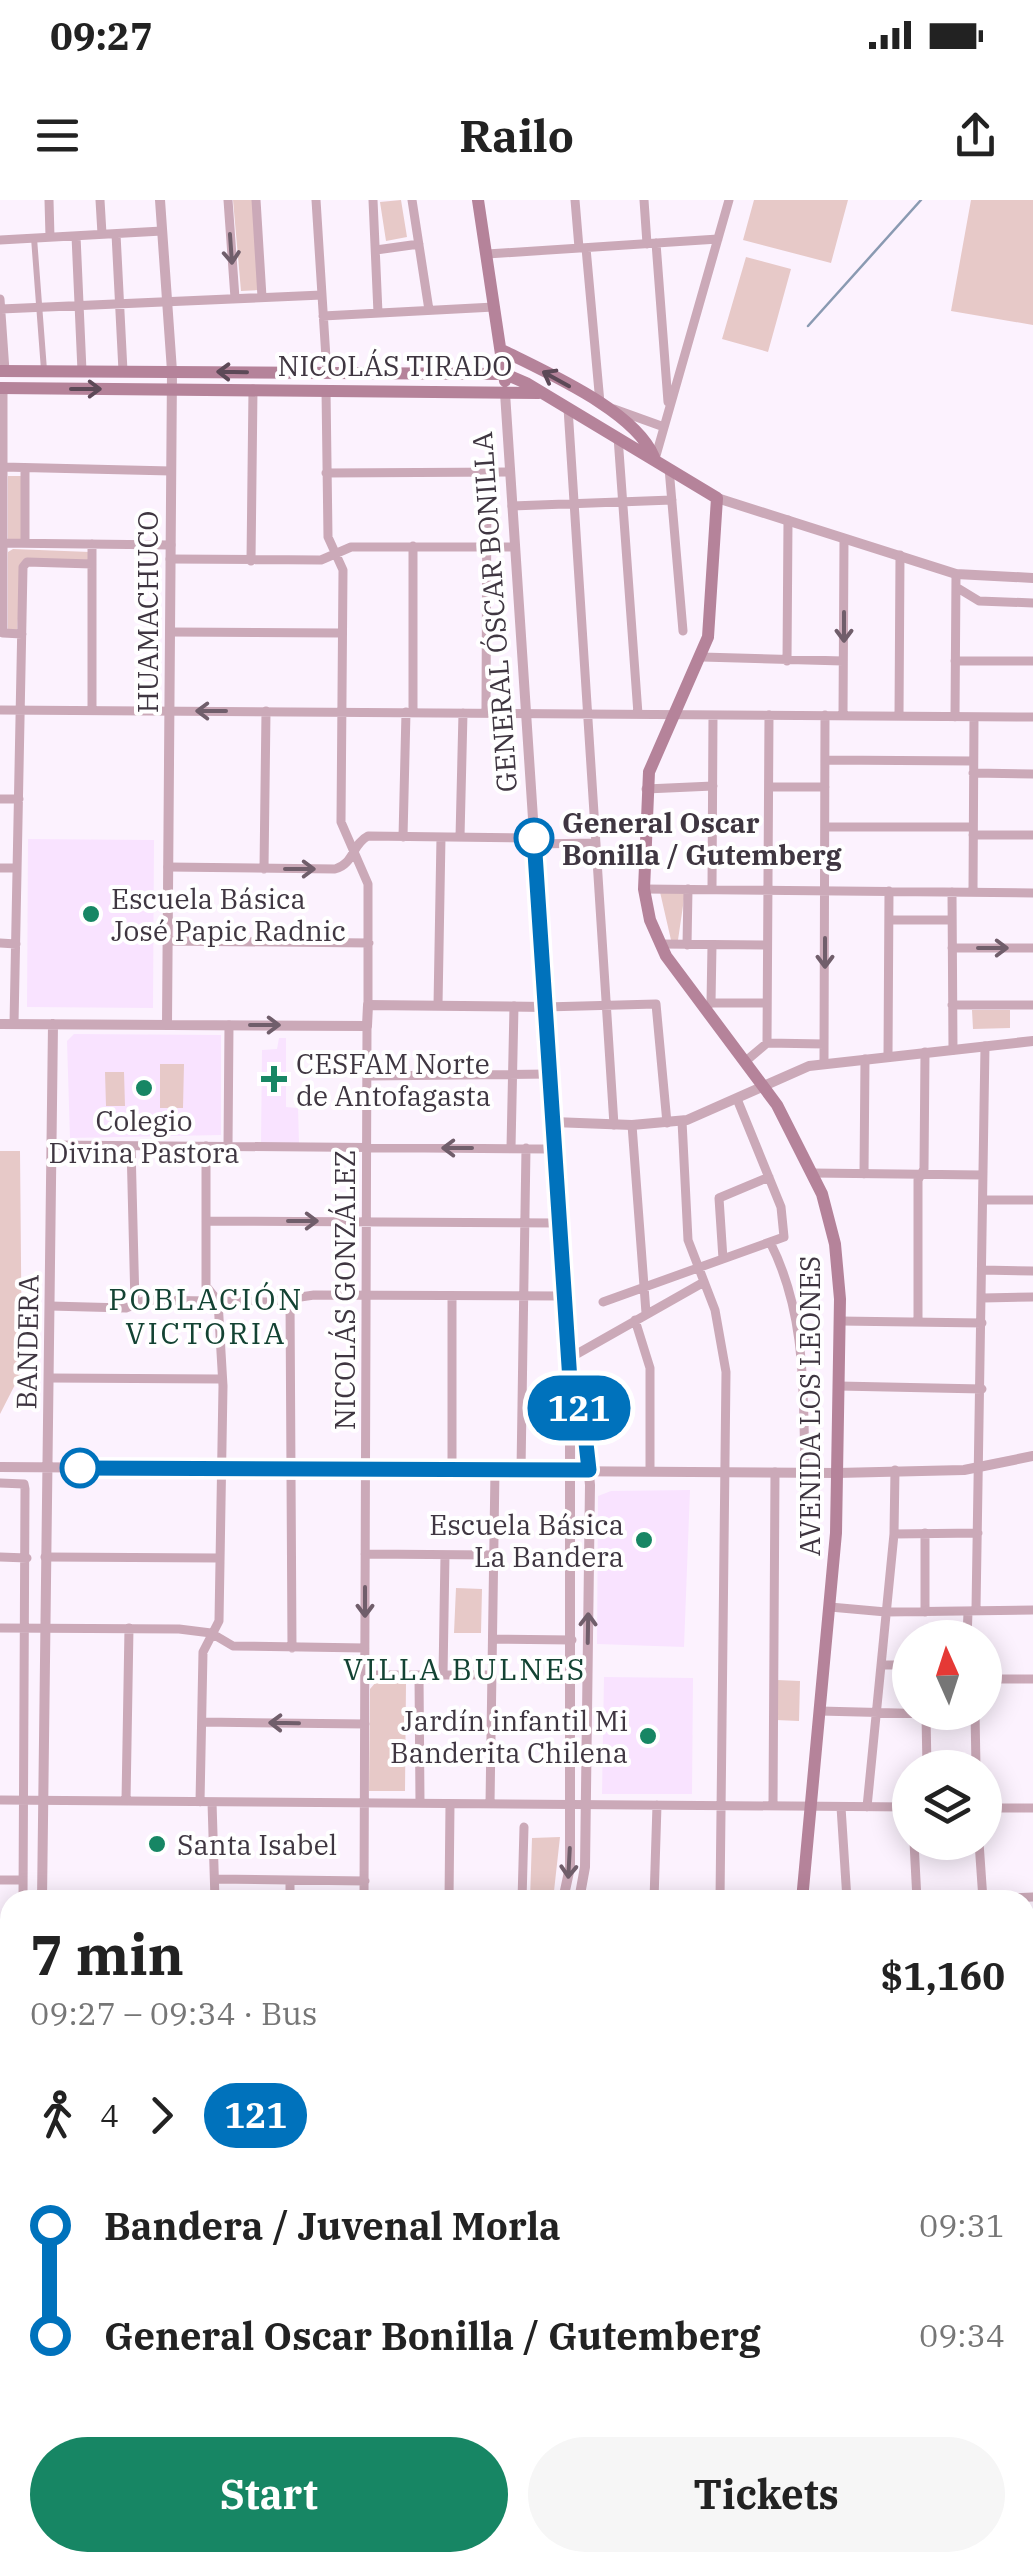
<!DOCTYPE html>
<meta charset="utf-8">
<style>
body{margin:0;font-family:"IBM Plex Serif",serif;background:#f6f6f6;color:#222;height:100vh;display:flex;flex-direction:column;font-size:38px;white-space:nowrap}
*{box-sizing:border-box;margin:0}
p{font-size:32px;color:#767676}
.icon{flex:none;width:55px;height:55px;fill:none;stroke:currentColor;stroke-width:2;stroke-linecap:round;stroke-linejoin:round}
.map{position:relative;flex:1;overflow:hidden}
.sheet{position:absolute;left:0px;top:1690px;width:1035px;height:682px;display:flex;flex-direction:column;background:#fff;border-radius:30px 30px 0 0;box-shadow:0 5px 25px #0003}
.sheet>*{flex:none}
.badge{padding:0 20px;border-radius:32px;font-size:35px;line-height:65px}
.needle{width:65px;rotate:357deg}
.fabs{position:absolute;left:892px;top:1420px;display:grid;gap:20px}
.fabs a{display:grid;place-items:center;width:110px;height:110px;border-radius:50%;background:#fff;box-shadow:0 5px 25px #0003;font-size:50px}
.map>.badge{position:absolute;translate:-50% -50%;box-shadow:0 0 0 5px #fff}
.legs{display:flex;align-items:center;gap:15px;height:110px;padding:0 30px;font-size:32px}
.legs p{margin-inline-start:auto}
.headline{display:flex;align-items:center;justify-content:space-between;height:170px;padding:0 30px}
h1{font-size:55px;font-weight:700;line-height:75px}
.cta{display:flex;gap:20px;margin-top:auto;padding:20px 30px}
.cta a{flex:1;height:115px;border-radius:60px;background:#178664;color:#fff;font-size:40px;font-weight:700;line-height:115px;text-align:center}
.cta a+a{background:#f6f6f6;color:#222}
ul{padding:0 30px;list-style:none}
li{display:flex;align-items:center;gap:35px;height:110px;font-size:38px}
li i{display:grid;place-items:center;width:15px;height:100%;margin:0 12px;background:currentColor}
li i::after{content:'';width:25px;height:25px;margin:-12px;border:8px solid;border-radius:50%;background:#fff}
li p{margin-inline-start:auto}
li:first-child i{background:linear-gradient(#0000 50%,currentColor 0)}
li:last-child i{background:linear-gradient(currentColor 50%,#0000 0)}
.status{display:flex;justify-content:space-between;align-items:center;height:70px;padding:0 50px;background:#fff;direction:ltr}
.status svg{height:28px;fill:currentColor}
header{display:flex;justify-content:space-between;align-items:center;height:130px;padding:0 30px;background:#fff;font-size:45px;font-weight:700}
.map>svg:first-child{display:block}
</style>
<div class="status"><b>09:27</b><svg viewBox="0 0 49 12"><path d="M0 12V9h3v3zM5 12V6h3v6zM10 12V3h3v9zM15 12V0h3v12zM26 1h20v11H26zM47 4h2v5h-2z"/></svg></div>
<header><svg class="icon" aria-label="menu" viewBox="0 0 24 24"><path d="M4 6h16M4 12h16M4 18h16"/></svg>Railo<svg class="icon" aria-label="share" viewBox="0 0 24 24"><path d="M12 15V3M7 8l5-5 5 5M5 13v7h14v-7"/></svg></header>
<div class="map">
<svg width="1033" height="2371" viewBox="0 0 1033 2371">
<rect width="100%" height="100%" fill="#fcf2fe"/>
<!-- built -->
<path fill="#f9e3ff" d="M28,639L154,640L153,808L27,807Z
M74,834L221,835V935L70,938L67,841Z
M279,838H286V907L298,908L299,943H261L262,850L277,849Z
M690,1290L684,1447L597,1444L598,1296L611,1291Z
M604,1477L693,1478L692,1594H602Z"/>
<!-- green -->
<path fill="#e7c9c8" d="M233,0H254L260,90L241,91Z
M401,0L407,37L386,41L380,2Z
M754,0H848L831,63L743,40Z
M971,0H1033V125L951,111Z
M746,57L791,69L768,152L722,139Z
M8,276H22L21,341H8Z
M13,349L90,352V360L23,361L17,430H8V352Z
M660,692H685L678,740H671Z
M972,810H1010V828L973,829Z
M160,864H184L183,908H160Z
M105,872H124L125,906H106Z
M0,951H20L22,1171L0,1214Z
M456,1388L482,1389L481,1433H454Z
M777,1480L800,1481L799,1521L776,1520Z
M376,1482L406,1483L405,1591H369L370,1489Z
M560,1637L553,1700H530L532,1638Z"/>
<g fill="none" stroke-linecap="round" stroke-linejoin="round">
<!-- stream -->
<path stroke="#8a9ab2" stroke-width="2.5" d="M808,126L921,0"/>
<!-- pedestrian -->
<path stroke="#cba9b8" stroke-width="6" d="M34,38L44,170"/>
<!-- minor -->
<path stroke="#cba9b8" stroke-width="9" d="M49,0L50,37
M100,0L102,34
M228,0L235,98
M256,0L262,97
M316,0L327,174
M373,0L378,113
M412,0L429,110
M575,0L579,48
M644,0L647,44
M116,34L123,171
M76,36L82,171
M0,40L162,31
M656,43L668,202
M586,48L600,203
M376,50L419,44
M487,54L718,39
M0,99L5,171
M1,109L322,95
M323,116L494,107
M3,188V433L22,434
M326,190L328,337L343,370L341,622L368,684V805
M568,208L614,925
M614,209L664,227
M618,237L638,514
M655,259L729,0
M3,267L171,271
M25,268V343
M669,268L683,431
M326,273L510,272
M512,306L672,300
M0,343L171,345
M170,359L321,360L351,347H515
M251,361L253,189
M956,387L979,401L1033,403
M170,432L340,433
M702,457L843,461
M787,461L788,320
M955,461H1033
M0,510L1033,517
M92,510V344
M413,512V346
M486,512L487,272
M843,516L844,339
M899,516L900,355
M955,517L956,374
M825,560L973,561
M973,573L1033,574
M769,587H825
M646,589L713,586
M0,599H19
M825,627H973
M973,635H1033
M403,637L406,512
M460,637L463,513
M535,644L596,643
M168,667L335,669C354,664 352,644 368,636L534,638
M0,668H17
M264,669L266,511
M644,689L1033,693
M712,689L713,515
M952,692L953,850
M973,692L974,517
M889,720H952
M167,741L369,743
M0,743L16,744
M660,744L767,745
M687,745L688,689
M952,748H1033
M711,803L712,745
M438,805L441,637
M952,805H1033
M545,807L656,804L667,923
M705,808L711,803H767
M14,824L23,367L27,362L92,364
M767,843L769,515
M888,856L889,691
M747,860L767,843L824,844
M824,863L825,515
M367,876L550,874
M682,921L688,1040L715,1110L726,1172L720,1700
M632,925L646,1113
M52,945L554,949
M131,946L135,1104
M228,946L229,825
M511,948L514,806
M812,973L983,975
M864,974L865,859
M983,1000H1033
M206,1021L559,1023
M770,1042C807,1115 803,1192 805,1273
M723,1059L719,998L769,977
M982,1070L1033,1071
M290,1098L292,1448
M983,1098L1033,1097
M603,1102L784,1037L781,1007L737,899
M50,1106L126,1108L146,1100L267,1102L314,1095L564,1096
M635,1120L650,1168V1271
M840,1121L982,1123
M918,1122V980L924,969L925,852
M568,1159L704,1082
M50,1178L219,1179
M839,1186L982,1189
M452,1270V1096
M521,1270L526,948
M0,1283L24,1284L25,1289L23,1700
M894,1334L978,1333
M365,1354L494,1355
M0,1357L27,1358
M45,1357L219,1358
M830,1407L886,1412L1033,1410
M976,1409L985,846
M925,1412V1333
M0,1428L179,1429L211,1433L233,1446L365,1448
M967,1438L968,1412
M493,1439L572,1440
M881,1465H910
M365,1475H492
M419,1475L420,1603
M443,1475L445,1355
M985,1479H1033
M820,1511L975,1515
M975,1512L976,1568
M926,1515L927,1568
M203,1522L365,1524
M0,1600L910,1607
M126,1601L129,1428
M200,1602L203,1452L219,1421L223,1186L218,1101L206,1086V946
M212,1602L215,1700
M490,1604L495,1270
M773,1606L775,1272
M841,1607L847,1700
M867,1607L894,1334L895,1270
M985,1608H1033
M914,1642L917,1700
M979,1642L983,1700
M215,1679L365,1681
M0,1680H23
M982,1699L1033,1697
M290,1700V1680
M364,1700L367,826
M449,1700L450,1604
M522,1700L524,1627
M654,1700L657,1605
M1025,1731H1033
M0,1755H10
M1025,1799H1033
M0,1816H10
M0,1879L10,1878
M0,1954L10,1953
M1025,2005L1033,2004
M1025,2030L1033,2029
M1025,2099H1033
M0,2121L10,2119
M1025,2168H1033
M1025,2185H1033
M0,2196L10,2195
M1025,2264L1033,2263
M0,2278L10,2277
M1025,2341H1033
M8,2360L10,2371
M144,2362L145,2371
M275,2362L276,2371
M353,2362L354,2371
M641,2362L642,2371
M721,2362V2371
M768,2362L769,2371
M861,2362L862,2371
M931,2362L932,2371
M998,2362L999,2371
M473,2371L519,2362"/>
<!-- tertiary -->
<path stroke="#cba9b8" stroke-width="10" d="M160,0L172,171L167,825
M505,193L570,1181V1667L563,1700
M717,298L956,374L1033,378
M0,824L367,826L368,805L545,807
M553,922L632,925L687,920L809,866L1033,841
M573,1189L585,1234L590,1285L585,1667L579,1700
M0,1267L837,1273L964,1270L1033,1256
M42,1700L53,824
M1025,1922H1033
M1025,1936L1033,1935
M442,2362L443,2371
M484,2362L485,2371"/>
<!-- secondary -->
<path stroke="#b5839a" stroke-width="12" d="M478,0L505,181
M502,150C547,173 634,210 654,257
M0,171L505,174L526,183L717,298L708,437L649,572L644,689L650,720L666,756L777,905L822,994L835,1044L840,1099L836,1333L802,1700
M0,188L539,193
M0,2029L10,2028
M0,2043L10,2042
M742,2362L743,2371"/>
</g>
<!-- one-way arrows -->
<defs><path id="oneway-shaft" d="M-6 0H5M1.5-3L5.5 0L1.5 3" fill="none" stroke-width="1.6" stroke-linecap="round" stroke-linejoin="round" transform="scale(2.5)"/></defs>
<g stroke="#705e6b">
<use href="#oneway-shaft" transform="translate(231 49) rotate(86)"/>
<use href="#oneway-shaft" transform="translate(844 427) rotate(90)"/>
<use href="#oneway-shaft" transform="translate(211 511) rotate(-180)"/>
<use href="#oneway-shaft" transform="translate(300 669)"/>
<use href="#oneway-shaft" transform="translate(993 748)"/>
<use href="#oneway-shaft" transform="translate(825 753) rotate(90)"/>
<use href="#oneway-shaft" transform="translate(265 825)"/>
<use href="#oneway-shaft" transform="translate(457 948) rotate(-180)"/>
<use href="#oneway-shaft" transform="translate(303 1021)"/>
<use href="#oneway-shaft" transform="translate(365 1402) rotate(90)"/>
<use href="#oneway-shaft" transform="translate(588 1428) rotate(-89)"/>
<use href="#oneway-shaft" transform="translate(284 1523) rotate(-179)"/>
<use href="#oneway-shaft" transform="translate(569 1663) rotate(93)"/>
</g>
<g stroke="#5c4957">
<use href="#oneway-shaft" transform="translate(232 172) rotate(-179)"/>
<use href="#oneway-shaft" transform="translate(556 179) rotate(-151)"/>
<use href="#oneway-shaft" transform="translate(86 189)"/>
</g>
<g fill="none" stroke-linecap="round" stroke-linejoin="round">
<defs>
<path id="line-1" d="M80,1268L589,1270L585,1234L570,1181L534,638"/>
</defs>
<!-- line-1 casing -->
<use href="#line-1" stroke="#fff" stroke-width="22"/>
<!-- line-1 -->
<use href="#line-1" stroke="#0072bc" stroke-width="15"/>
</g>
<!-- markers -->
<g fill="#fff" stroke="#0072bc" stroke-width="5">
<circle cx="534" cy="638" r="18"/>
<circle cx="80" cy="1268" r="18"/>
</g>
<g fill="#178664" stroke="#fff" stroke-width="4">
<circle cx="91" cy="714" r="10"/>
<path d="M269 864h10v10h10v10h-10v10h-10v-10h-10v-10h10z"/>
<circle cx="144" cy="888" r="10"/>
<circle cx="644" cy="1340" r="10"/>
<circle cx="648" cy="1536" r="10"/>
<circle cx="157" cy="1644" r="10"/>
</g>
<g text-anchor="middle" dominant-baseline="central" stroke-width="8" stroke-linejoin="round" paint-order="stroke">
<!-- street labels -->
<g font-size="28" fill="#3f3641" stroke="#fff">
<text x="395" y="165">NICOLÁS TIRADO</text>
<text transform="translate(147 412) rotate(-90)">HUAMACHUCO</text>
<text transform="translate(494 412) rotate(-94)">GENERAL ÓSCAR BONILLA</text>
<text transform="translate(344 1090) rotate(-90)">NICOLÁS GONZÁLEZ</text>
<text transform="translate(27 1142) rotate(-89)">BANDERA</text>
<text transform="translate(809 1206) rotate(-90)">AVENIDA LOS LEONES</text>
</g>
<!-- stop labels -->
<g font-size="28" font-weight="bold" fill="#3f3641" stroke="#fff" text-anchor="start">
<text x="562" y="622">General Oscar<tspan x="562" dy="32">Bonilla / Gutemberg</tspan></text>
</g>
<!-- poi labels -->
<g font-size="28" fill="#3f3641" stroke="#fff" text-anchor="start">
<text x="111" y="698">Escuela Básica<tspan x="111" dy="32">José Papic Radnic</tspan></text>
<text x="296" y="863">CESFAM Norte<tspan x="296" dy="32">de Antofagasta</tspan></text>
<text x="144" y="920" text-anchor="middle">Colegio<tspan x="144" dy="32">Divina Pastora</tspan></text>
<text x="624" y="1324" text-anchor="end">Escuela Básica<tspan x="624" dy="32">La Bandera</tspan></text>
<text x="628" y="1520" text-anchor="end">Jardín infantil Mi<tspan x="628" dy="32">Banderita Chilena</tspan></text>
<text x="177" y="1644">Santa Isabel</text>
</g>
<!-- neighbourhood labels -->
<g font-size="30" letter-spacing="2.5" fill="#134333" stroke="#fff">
<text x="206" y="1098">POBLACIÓN<tspan x="206" dy="34">VICTORIA</tspan></text>
<text x="465" y="1468">VILLA BULNES</text>
</g>
</g>
</svg>
<div class="fabs">
<a><svg class="needle" viewBox="-14 -14 28 28"><path d="M0-13l5 13h-10z" fill="#e53935"/><path d="M0 13l5-13h-10z" fill="#767676"/></svg></a>
<a><svg class="icon" aria-label="layers" viewBox="0 0 24 24"><path d="M12 4l9 5-9 5-9-5zM3 14l9 5 9-5"/></svg></a>
</div>
<b class="badge" style="left:579px;top:1208px;background:#0072bc;color:#fff">121</b>
<section class="sheet">
<div class="headline"><div><h1>7 min</h1><p>09:27 – 09:34 · Bus</p></div><b>$1,160</b></div>
<div class="legs"><svg class="icon" aria-label="walk" viewBox="0 0 24 24"><circle cx="13" cy="4" r="2"/><path d="M13 8l-2 6 4 7M11 14l-3 7M7 12l3-4h3l4 4"/></svg>4<svg class="icon" aria-label="forward" viewBox="0 0 24 24"><path d="M9 5l7 7-7 7"/></svg><b class="badge" style="background:#0072bc;color:#fff">121</b></div>
<ul>
<li><i style="color:#0072bc"></i><b>Bandera / Juvenal Morla</b><p>09:31</p></li>
<li><i style="color:#0072bc"></i><b>General Oscar Bonilla / Gutemberg</b><p>09:34</p></li>
</ul>
<div class="cta"><a>Start</a><a>Tickets</a></div>
</section>
</div>
